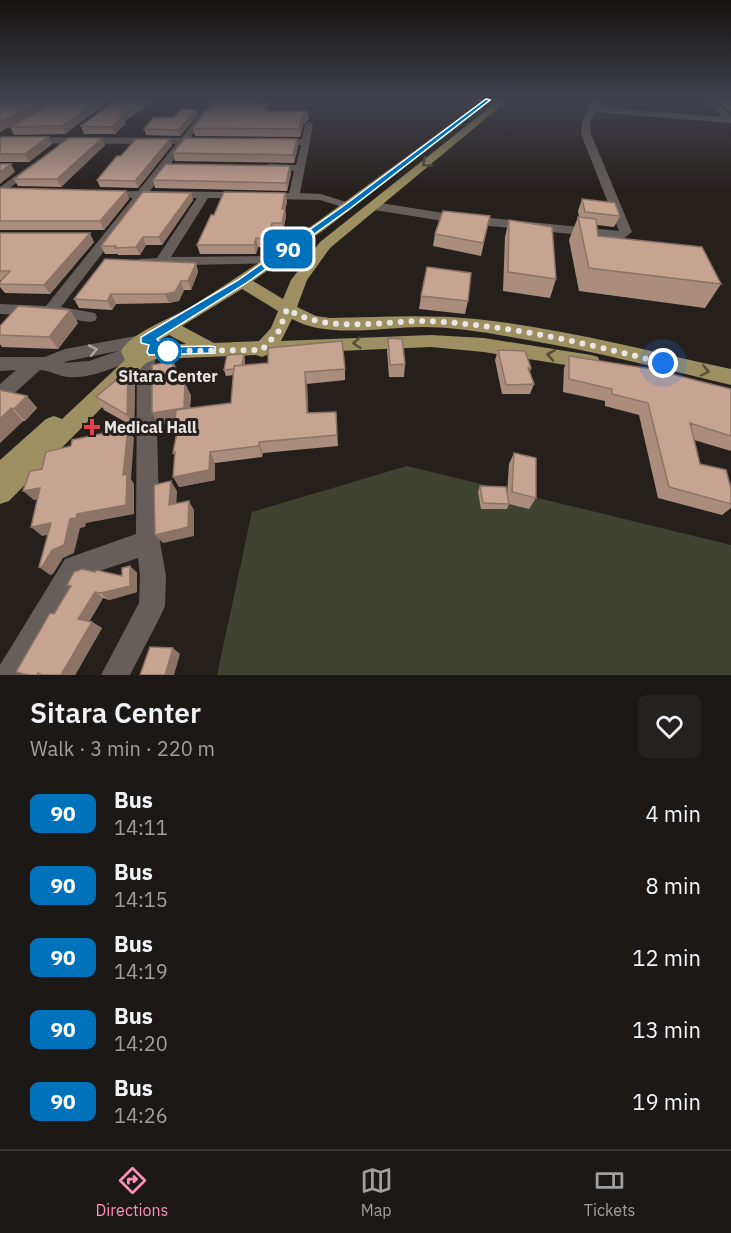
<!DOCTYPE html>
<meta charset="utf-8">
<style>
body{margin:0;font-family:"IBM Plex Sans",sans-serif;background:#25211f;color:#f1f3f6;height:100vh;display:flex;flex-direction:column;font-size:22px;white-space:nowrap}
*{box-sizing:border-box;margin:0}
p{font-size:20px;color:#a0a0a1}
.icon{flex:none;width:33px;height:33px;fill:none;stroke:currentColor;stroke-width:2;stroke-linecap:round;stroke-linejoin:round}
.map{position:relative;height:675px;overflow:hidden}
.drawer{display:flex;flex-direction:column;background:#1c1816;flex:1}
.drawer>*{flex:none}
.badge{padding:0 12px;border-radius:9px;font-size:21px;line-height:39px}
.you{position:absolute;width:30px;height:30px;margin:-15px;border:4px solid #fff;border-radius:50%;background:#1a73e8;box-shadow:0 0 0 9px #1a73e833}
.map>.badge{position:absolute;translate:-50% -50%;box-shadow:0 0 0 3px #fff}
.round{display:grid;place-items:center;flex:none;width:63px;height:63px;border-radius:9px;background:#25211f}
.summary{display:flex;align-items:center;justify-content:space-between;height:102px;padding:0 30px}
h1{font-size:28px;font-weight:600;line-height:45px}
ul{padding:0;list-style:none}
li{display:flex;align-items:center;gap:18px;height:72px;padding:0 30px}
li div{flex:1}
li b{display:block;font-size:22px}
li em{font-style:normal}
li .badge{min-width:66px;font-weight:700;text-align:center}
.tabs{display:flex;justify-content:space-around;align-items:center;height:84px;border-top:2px solid #3a3735;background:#1c1816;font-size:16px;color:#a0a0a1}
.tabs a{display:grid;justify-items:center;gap:3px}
.tabs .current{color:#ff8eba}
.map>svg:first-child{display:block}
</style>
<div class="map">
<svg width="731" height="675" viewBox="0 0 731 675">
<rect width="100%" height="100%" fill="#26201d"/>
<!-- green -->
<path fill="#404330" d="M407,466L731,545V675H217L252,512Z"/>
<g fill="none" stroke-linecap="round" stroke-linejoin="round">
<!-- minor -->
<path fill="#655e5a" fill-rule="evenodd" d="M593,100H601L598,107L722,117L706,100H714L731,116V123L595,112L590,122L591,134L632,232L623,239L450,222L374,210L368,206L374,202L450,214L619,231L581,134L582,122Z
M203,110L210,112L190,138H203L208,141L203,144H186L150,191L289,193L294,171L269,170L264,167L269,164L296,165L301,145H277L272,142L277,139H302L305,125L309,122L313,125L300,193L321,194L355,205L349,209L320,200L208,198L171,257L272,256L279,260L277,263L144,266L137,262L139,259L157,258L197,198H145L61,307L95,313L97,317L95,321L89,322L50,316L0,314V304L46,306L133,198L106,197L102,196V192L138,191L176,144L0,143V137L181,138Z
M32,164L36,165V169L0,195V187Z
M141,335L147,337L149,341L147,345L135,348L139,353L146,350L152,352L155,356L160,542L166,576L165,606L161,615L130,675H101L139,603L140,576L138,558L82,577L26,675H0V665L65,559L136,534L137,357C118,367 90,379 68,377C58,376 49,370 40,370L7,400L0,402V384L16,370L0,371V357H45L65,349ZM118,351L89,361L63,363L68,361Z"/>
<!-- major -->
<path fill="#9d8f61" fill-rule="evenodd" d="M483,100H492L325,229L253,281L283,299L291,280L320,242L499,100H508L330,248L307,280L297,307L316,316L330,318C379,317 427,314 476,319C562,328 647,351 731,369V385C661,368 592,351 522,339C489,333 456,327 422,327C383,327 328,339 292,319L281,341L431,335L484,338L591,355L598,357L600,362L598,367L591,369L484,352L431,347L269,354L262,357L256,355L156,359L146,363L9,501L0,504V460L46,419L54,416L62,419L125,360L121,351C131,333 169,319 189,308C291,245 386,171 483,100ZM242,289L278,311L271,328L259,341L214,343L182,326ZM169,335L186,344L164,345L161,339Z"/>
</g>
<!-- wall -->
<path fill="#ab8d7e" d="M7,100H110L65,134L14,135L10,127L35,112L0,132Z
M719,100H731V113Z
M267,104L268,111L309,119L303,125L300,137L195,136L193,128Z
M198,115L180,136L146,135L144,129L174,117Z
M124,122L125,124L115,134H84L81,126Z
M0,137H48L52,144L29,162H0Z
M102,138L105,145L61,187L18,186L14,179Z
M297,139L298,147L294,163L175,161L173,153Z
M172,145L138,188L100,187L97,180L121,156Z
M291,173L287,191L155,188L153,180Z
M0,188L129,199L104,230H0Z
M191,193L193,200L162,245H146L140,255H118V254H105L101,246Z
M285,193L287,202L285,209L286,217L283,231H274L271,239H267L264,248L258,247L256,254H200L197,245L214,215Z
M582,199L620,216L614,227L597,225L598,236L721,284L705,308L579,291L569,240L578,217H579L578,211Z
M490,216L481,256L433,246L435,234Z
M509,220L556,279L550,298L503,291L505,237Z
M0,233L94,242L50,294L5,293L0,287V282L2,280H0Z
M196,263L198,272L191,290H184L179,301L169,303L116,304L112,310L79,308L74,299Z
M421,296L468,301L465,314L419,309Z
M70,310L78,323L58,349L2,347L0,344V326Z
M388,338L405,364L404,377H389L387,351Z
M498,350L531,368L530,372L534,384L530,394H502L495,360Z
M244,354L245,360V365L345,369V380L307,384L308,413L336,412L338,446L263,453L262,457L215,463V480L179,487L175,456L173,453L176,437L175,422L159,425L179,373L178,384L191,395L190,408L231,403L234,375L226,376L224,370Z
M569,356L731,389V451L694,440L700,464L731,489V508L722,515L658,498L639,415L605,406V401L563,392L564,368Z
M128,370L135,383L134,427L104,410L96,397Z
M0,390L27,396L37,408L25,421H23L0,443Z
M514,453L536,498L529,509L509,504L507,509H481L478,492L480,486L507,495L509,464Z
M130,566L137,573V592L109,600L103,598L89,622H92L102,628L75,675H26L16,672L71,587L67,585L95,572L122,576Z"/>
<!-- shaded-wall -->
<path fill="#8b7366" d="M98,100H110L65,134L62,126Z
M144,100H156L124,122L125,124L115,134L112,127L118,117Z
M40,101L43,108L0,132V122Z
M267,104L268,111H263Z
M197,110L198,115L180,136L178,130Z
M308,111L309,119L303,125L300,137L299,129L302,117Z
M48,137L52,144L29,162L25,154Z
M102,138L105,145L61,187L57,179Z
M170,139L172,145L138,188L135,181Z
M297,139L298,147L294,163L293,155Z
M11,164L15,172L0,184V172Z
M290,166L291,173L287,191L286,183Z
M126,191L129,199L104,230L100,221Z
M191,193L193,200L162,245L159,237Z
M285,193L287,202L285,211V209L286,217L283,231L282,223V209Z
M272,223L274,231L271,239L270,230Z
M266,230L267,239L264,248L262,239Z
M90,233L94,242L50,294L44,285Z
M143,237L146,245L140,255L136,247Z
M256,238L258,247L256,254L254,245Z
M196,263L198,272L191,290L188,281Z
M181,281L184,290L179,301L169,303L165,294Z
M111,294L116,304L112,310L107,301Z
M70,310L78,323L58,349L49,337Z
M244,354L245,360L244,375L242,368Z
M173,361L179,373L178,397L172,385Z
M128,370L135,383L134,427L127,415Z
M305,372L307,384L309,425L307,413Z
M185,383L191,395L189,420L159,425L152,413Z
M27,396L37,408L25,421L14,409Z
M11,408L23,421L0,443V419Z
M128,428L134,438L131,479L134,484V514L86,523L85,527L80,528L74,553L63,558L53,574L50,575L39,567L70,519L123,475Z
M259,442L263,453L262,457L259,446Z
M210,452L215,463V480L179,487L173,477Z
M171,481L177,491L176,514L169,505Z
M40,488L50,497L34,500L23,491Z
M189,501L194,510V536L163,543L155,535Z
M51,523L61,532L42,536L31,527Z
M130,566L137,573V592L109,600L101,593L130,586Z
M95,592L103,598L87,625L78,619Z
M92,622L102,628L75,675H61Z
M173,648L180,654L174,675H165Z"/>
<!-- building -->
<path fill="#c7a492" stroke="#8b7366" stroke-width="1.5" d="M7,100H98L62,126L10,127L41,109L42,103L40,101L0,122V104Z
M116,100H144L118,117H123L112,127L81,126Z
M210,103L267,104L263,111H308L302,117L299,129L193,128L210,106Z
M182,109L197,110L178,130L144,129L153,118L174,117Z
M0,137H48L25,154H0Z
M69,138H102L57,179H14Z
M185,138L297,139L293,155L173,153Z
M136,139H170L135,181L97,180L117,156H121Z
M0,164H11L0,172Z
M166,164L290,166L286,183L153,180Z
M0,188L126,191L100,221H0Z
M143,192L191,193L159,237H143L136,247L115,248L116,246H101Z
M224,192L285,193L282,209H285L282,223H272L270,230H266L262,239L256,238L254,245H197L211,215H214Z
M582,199L615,203L620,216L585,212Z
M443,211L490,216L483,243L435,234Z
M578,217L596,219L598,236L702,247L721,284L589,268Z
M509,220L552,227L556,279L508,272Z
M0,233H90L44,285L0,284V282L10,271H0Z
M105,259L196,263L188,281H181L175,292L165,294H111L107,301L74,299Z
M427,267L471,273L468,301L421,296Z
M18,306L70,310L49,337L0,335V326Z
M388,338L402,339L405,364L390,365Z
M342,341L345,369L305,372L307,413L336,412L337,435L259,442V446L210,452L209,470L173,477L175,452L173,453L177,432H174L176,410L231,403L234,366L268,363V348Z
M498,350L525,351L531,368H528L534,384L506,385Z
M244,354L242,365L234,366V369L224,370L227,355Z
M569,356L651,369L731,389V436L690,423L700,464L726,470L731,489V504L669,487L648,403L612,394V389L569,379Z
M173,361L172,385L185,383L184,408L152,413V365Z
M128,370L127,415L96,397Z
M0,390L27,396L14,409L11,408L0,419Z
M128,428L123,475L127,474L126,505L77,514L76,518L70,519L64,545L52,550L42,567H39L51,523L31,527L40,488L23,491L30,471L42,469L46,452L71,446L72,440Z
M514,453L536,458V498L512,492Z
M171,481L169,505L189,501L188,527L155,535L154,485Z
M480,486L506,487L509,504L483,503Z
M130,566V586L101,593L95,592L78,619L92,622L61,675H42L38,673L37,675H29L16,672L50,613L54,614L71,586L67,585L74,572L82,569L95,572L96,570L122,576V568Z
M150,647L173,648L165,675H140Z"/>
<!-- one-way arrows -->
<defs><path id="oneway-chevron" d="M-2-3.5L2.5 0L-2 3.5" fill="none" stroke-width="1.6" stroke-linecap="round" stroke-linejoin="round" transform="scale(1.5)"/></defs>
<g stroke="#564c38">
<use href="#oneway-chevron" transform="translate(426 163) rotate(141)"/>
<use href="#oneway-chevron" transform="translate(357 343) rotate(176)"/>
<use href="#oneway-chevron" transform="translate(551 355) rotate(-171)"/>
<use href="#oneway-chevron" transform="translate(705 371) rotate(12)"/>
</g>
<use stroke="#aea8a5" href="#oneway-chevron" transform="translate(93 350) rotate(-11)"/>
<!-- sky -->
<linearGradient id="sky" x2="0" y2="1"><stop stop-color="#151210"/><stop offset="0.52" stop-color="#41424c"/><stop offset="1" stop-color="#41424c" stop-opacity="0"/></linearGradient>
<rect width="731" height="194" fill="url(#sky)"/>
<!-- line -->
<path fill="#0072bc" stroke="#fff" stroke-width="1.5" d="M486,99L490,100L352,207L245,284L157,339L161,344L160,347L211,346L215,347V353L149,355L147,352L149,345L141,343V337L238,280L346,204Z"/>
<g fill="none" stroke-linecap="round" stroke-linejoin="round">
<!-- walk -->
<path stroke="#e9e5e3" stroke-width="6" stroke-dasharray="0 10.8" d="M168,351L262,350L279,331L287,309C327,333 376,322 421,321C439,321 457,323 475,325C539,332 601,347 663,363"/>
</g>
<!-- markers -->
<circle fill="#fff" stroke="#0072bc" stroke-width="3" cx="168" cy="351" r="12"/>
<path fill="#e0444e" stroke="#26201d" stroke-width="2" d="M89 418h6v6h6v6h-6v6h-6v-6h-6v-6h6z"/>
<g text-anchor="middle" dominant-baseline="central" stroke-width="6" stroke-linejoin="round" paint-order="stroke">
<!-- stop labels -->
<g font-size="16" font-weight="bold" fill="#e9e5e3" stroke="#26201d">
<text x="168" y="376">Sitara Center</text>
</g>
<!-- poi labels -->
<g font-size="16" font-weight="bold" fill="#e9e5e3" stroke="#26201d" text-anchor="start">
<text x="104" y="427">Medical Hall</text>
</g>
</g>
</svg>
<div class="you" style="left:663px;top:363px"></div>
<b class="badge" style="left:288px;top:249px;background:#0072bc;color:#fff">90</b>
</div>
<section class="drawer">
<div class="summary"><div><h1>Sitara Center</h1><p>Walk · 3 min · 220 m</p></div><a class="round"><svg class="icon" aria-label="heart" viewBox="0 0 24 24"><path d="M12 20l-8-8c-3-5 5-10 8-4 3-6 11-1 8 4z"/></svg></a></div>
<ul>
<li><span class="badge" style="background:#0072bc;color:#fff">90</span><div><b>Bus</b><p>14:11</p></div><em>4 min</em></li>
<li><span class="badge" style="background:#0072bc;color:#fff">90</span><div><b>Bus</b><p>14:15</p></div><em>8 min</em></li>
<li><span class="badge" style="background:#0072bc;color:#fff">90</span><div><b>Bus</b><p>14:19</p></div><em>12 min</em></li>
<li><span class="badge" style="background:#0072bc;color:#fff">90</span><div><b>Bus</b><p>14:20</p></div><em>13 min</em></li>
<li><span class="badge" style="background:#0072bc;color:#fff">90</span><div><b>Bus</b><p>14:26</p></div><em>19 min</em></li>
</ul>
</section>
<nav class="tabs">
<a class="current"><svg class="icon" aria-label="directions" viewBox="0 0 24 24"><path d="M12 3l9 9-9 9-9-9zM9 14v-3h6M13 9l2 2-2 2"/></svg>Directions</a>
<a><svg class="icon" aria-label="map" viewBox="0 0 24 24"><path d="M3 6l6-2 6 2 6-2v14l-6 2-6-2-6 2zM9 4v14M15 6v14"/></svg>Map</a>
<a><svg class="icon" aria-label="tickets" viewBox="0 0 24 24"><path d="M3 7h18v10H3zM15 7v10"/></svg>Tickets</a>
</nav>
